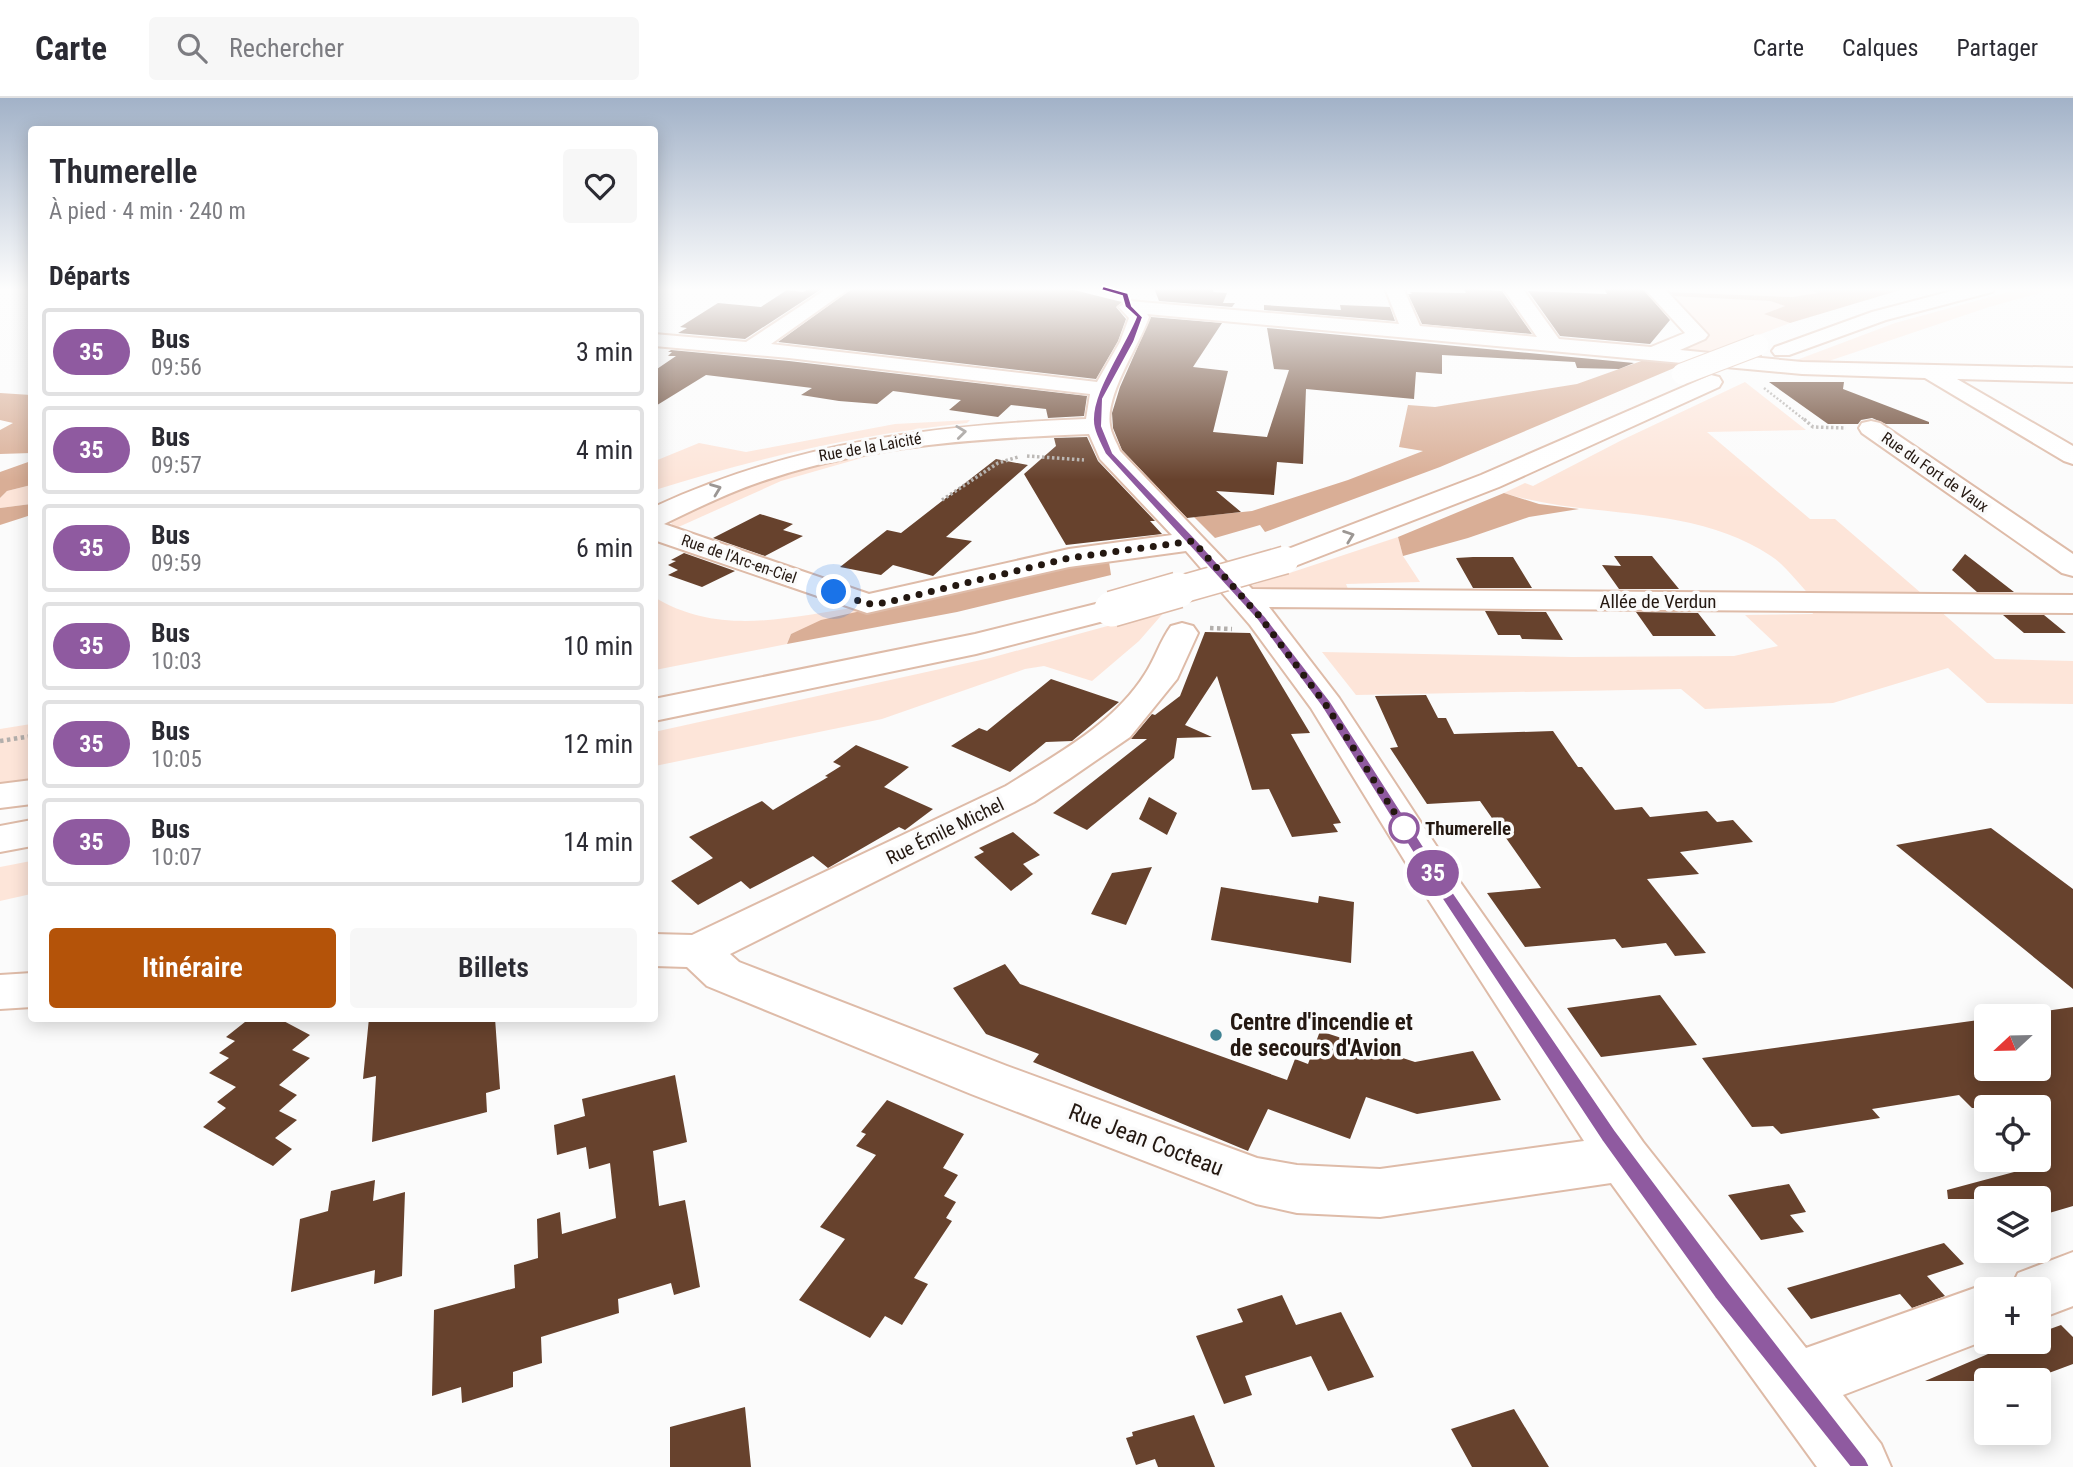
<!DOCTYPE html>
<html lang="fr">
<meta charset="utf-8">
<style>
body{margin:0;font-family:"Roboto Condensed",sans-serif;background:#f7f7f7;color:#2b2b33;height:100vh;display:flex;flex-direction:column;font-size:26px;white-space:nowrap}
*{box-sizing:border-box;margin:0}
p{font-size:23px;color:#7c7c81}
.icon{flex:none;width:38px;height:38px;fill:none;stroke:currentColor;stroke-width:2;stroke-linecap:round;stroke-linejoin:round}
.map{position:relative;flex:1;overflow:hidden}
.panel{position:absolute;left:28px;top:28px;width:630px;height:896px;display:flex;flex-direction:column;background:#fff;border-radius:7px;box-shadow:0 4px 18px #0003}
.panel>*{flex:none}
.badge{padding:0 14px;border-radius:23px;font-size:24px;line-height:46px}
.needle{width:46px;rotate:248deg}
.fabs{position:absolute;left:1974px;top:906px;display:grid;gap:14px}
.fabs a{display:grid;place-items:center;width:77px;height:77px;border-radius:7px;background:#fff;box-shadow:0 4px 18px #0003;font-size:35px}
.you{position:absolute;width:35px;height:35px;margin:-18px;border:5px solid #fff;border-radius:50%;background:#1a73e8;box-shadow:0 0 0 10px #1a73e833}
.map>.badge{position:absolute;translate:-50% -50%;box-shadow:0 0 0 4px #fff}
h2{padding:0 21px;font-size:26px;line-height:63px}
.round{display:grid;place-items:center;flex:none;width:74px;height:74px;border-radius:7px;background:#f7f7f7}
.overview{display:flex;align-items:center;justify-content:space-between;height:119px;padding:0 21px}
h1{font-size:33px;font-weight:600;line-height:52px}
.button{display:flex;gap:14px;margin-top:auto;padding:14px 21px}
.button a{flex:1;height:80px;border-radius:7px;background:#b45309;color:#fff;font-size:28px;font-weight:600;line-height:80px;text-align:center}
.button a+a{background:#f7f7f7;color:#2b2b33}
ul{padding:0;list-style:none}
li{display:flex;align-items:center;gap:21px;height:88px;margin:0 14px 10px;padding:0 7px;border:4px solid #e1e1e2;border-radius:7px}
li div{flex:1}
li b{display:block;font-size:26px}
li em{font-style:normal}
li .badge{min-width:77px;font-weight:700;text-align:center}
header{display:flex;align-items:center;gap:42px;box-sizing:border-box;height:98px;padding:0 35px;background:#fff;border-bottom:2px solid #e1e1e2}
header strong{font-size:33px}
nav{display:flex;gap:38px;margin-inline-start:auto;font-size:24px}
.search{width:490px;height:63px;background:#f7f7f7;display:flex;align-items:center;gap:18px;box-sizing:border-box;padding:0 24px;border-radius:7px;color:#7c7c81;font-size:26px}
.map>svg:first-child{display:block}
</style>
<header>
<strong>Carte</strong>
<div class="search"><svg class="icon" aria-label="search" viewBox="0 0 24 24"><circle cx="10" cy="10" r="6"/><path d="M15 15l6 6"/></svg>Rechercher</div>
<nav><a>Carte</a><a>Calques</a><a>Partager</a></nav>
</header>
<div class="map">
<svg width="2073" height="1369" viewBox="0 0 2073 1369">
<rect width="100%" height="100%" fill="#fbfbfb"/>
<!-- green -->
<path fill="#fde5d9" d="M1663,190H1804L1820,195L1792,199L1667,194Z
M2023,190H2058L1989,209L1826,264L1794,263L1895,225Z
M1671,198L1770,203L1786,208L1765,216L1790,225L1706,257L1673,250L1706,238L1703,230Z
M1745,284L1806,332L1707,334L1810,421H1835L1928,501L1809,496C1797,484 1785,467 1771,458C1692,405 1591,422 1504,395L1525,385L1533,388L1622,342Z
M970,322L967,325C860,336 757,360 655,392V363L699,345L746,354L895,326Z
M1033,332H1065L1081,337L1011,336L963,345L948,343L865,359L781,383L674,431L670,422L768,376L912,343Z
M31,387V406L0,410V400L7,393Z
M1398,439L1403,458L1420,484L1346,486L1348,491L1244,490Z
M654,499C720,539 788,519 859,509L867,511L791,536L787,546L655,572Z
M1811,511L1939,512L1995,561L2073,563V606L1987,605L1948,570L1833,605L1705,611L1681,591L1356,597L1322,554L1572,559L1734,558L1778,548L1745,517L1813,516Z
M1166,512L1139,543L1092,583L1044,568L1025,571L882,621L655,668L654,634L990,560Z
M31,626V681L0,687V631Z
M31,763V796L0,803V769Z"/>
<!-- forest -->
<path fill="#d9ae96" d="M1804,190H1907L1790,225L1764,216L1785,208L1770,203L1671,198L1667,194L1792,199L1818,195Z
M1647,261L1693,262L1440,369L1265,434L1260,427L1215,440L1194,419L1252,413L1348,382L1423,353L1399,349L1408,307L1435,309L1577,286Z
M0,295L31,297V355L0,356V332L13,325L0,322Z
M31,363V387L7,393L0,400V374Z
M1504,395L1539,406L1579,411L1529,419L1468,440L1403,458L1398,439Z
M31,406V417L0,427V410Z
M1108,457L1111,477L957,514L787,546L791,536L821,522Z"/>
<!-- building -->
<path fill="#67422d" d="M810,190H823L745,241L678,235L687,230L680,229L718,205L761,209L787,192L803,194Z
M853,190H1066L1122,204L1116,209L1126,221L1118,243L1096,281L778,244Z
M1154,190H1214L1213,194L1227,195L1223,205H1235L1232,209L1159,203Z
M1463,190L1502,193L1532,236L1422,226L1408,196H1412L1410,194L1466,195Z
M1604,190H1642L1670,222L1650,246L1560,238L1528,193L1607,196Z
M1264,207L1341,212L1340,207L1390,209L1395,223L1264,212Z
M1151,219L1222,225L1193,269L1228,273L1213,334L1267,339L1289,272L1274,271L1267,230L1634,265L1619,271L1577,270L1575,264L1442,257V276L1416,274L1414,301L1306,291L1303,366L1277,364L1274,397L1216,393L1241,414L1187,420L1122,352L1113,330L1112,315L1120,289Z
M671,252L789,263L1087,298L1084,318L1048,320L1046,311L1011,307L998,319L949,312L961,302L893,293L877,306L839,303L801,297L812,290L706,277L654,309V273L676,258H668L672,254H668Z
M1769,284H1844L1843,291L1929,324V326H1886L1872,320L1861,322L1858,326H1828Z
M1087,339L1098,363L1155,423H1150L1162,436L1066,447L1024,376L1056,348L1054,340Z
M996,361L1028,367L946,439L972,443L933,478L893,467L881,477L840,469L887,432L901,435Z
M760,416L793,426L783,432L803,438L765,458L713,440Z
M684,455L735,473L702,489L668,477L678,472L668,467L676,463L671,462Z
M1965,456L2014,494H1977L1952,472Z
M1614,458H1652L1679,491H1619L1602,467L1621,468Z
M1473,459H1513L1532,490H1473L1456,460Z
M1485,513L1546,514L1563,542L1522,541L1520,537H1498Z
M1636,514L1698,515L1716,538H1653Z
M2003,517H2044L2066,535H2024Z
M1205,534L1250,535L1310,635L1291,636L1341,725L1333,726L1338,734L1292,739L1269,691L1252,692L1217,578L1185,627L1212,639L1177,640L1174,660L1087,732L1053,715L1147,641H1131L1152,616L1155,617L1180,598Z
M1051,581L1119,604L1072,643L1046,644L1010,674L951,648L979,630L987,633Z
M1426,597L1438,620H1446L1454,636L1553,633L1578,669H1582L1615,712L1642,709L1650,719L1707,713L1717,724L1733,722L1753,744L1680,754L1699,776L1647,781L1706,855L1675,858L1666,845L1622,850L1615,841L1525,849L1487,795L1541,790L1480,703L1427,706L1390,650L1398,649L1375,598Z
M856,647L909,669L884,689L933,711L905,732L899,729L828,770L813,758L750,791L741,783L698,807L671,783L713,760L689,739L762,703L773,712L828,679L825,678L841,668L833,664Z
M1149,699L1177,715L1167,737L1139,721Z
M1991,730L2073,791V891L1896,747Z
M1013,734L1040,757L1023,766L1033,776L1011,793L974,759L984,754L979,750Z
M1152,769L1126,827L1091,816L1112,775Z
M1221,789L1318,805L1319,798L1354,804L1351,865L1211,842Z
M1005,866L1020,886L1287,982L1295,961L1308,966L1320,933L1415,964L1473,953L1501,1002L1417,1016L1366,999L1350,1041L1268,1011L1248,1053L1033,964L1039,956L986,936L953,890Z
M1660,897L1697,947L1601,959L1567,910Z
M2073,909V1108L2039,1118V1101H1948L1947,1092L2029,1070L2021,1062H2039V1010H1972L1959,997L1872,1011L1880,1020L1781,1036L1773,1028L1752,1029L1702,960L1986,921V971H2039V914Z
M250,920H278L310,937L292,952L310,960L279,987L297,997L279,1013L297,1022L275,1040L292,1051L273,1068L203,1029L226,1010L217,1004L236,989L209,975L229,960L219,955L235,943L226,939Z
M369,920H495L500,991L486,995L487,1014L372,1044L376,978L363,981Z
M675,977L687,1044L653,1053L659,1108L685,1102L700,1189L674,1197L671,1185L618,1201L619,1215L541,1239L542,1265L513,1274V1289L462,1305L461,1289L432,1298L434,1212L515,1190L514,1167L538,1160L537,1121L560,1114L562,1136L616,1120L610,1065L589,1071L586,1049L557,1057L554,1027L585,1018L582,1001Z
M887,1002L964,1036L943,1070L958,1077L944,1098L956,1104L946,1120L952,1123L914,1180L928,1186L902,1227L885,1218L870,1240L799,1202L845,1141L820,1129L876,1057L856,1048L866,1036L861,1034Z
M375,1082L373,1103L405,1094L402,1178L374,1186L375,1172L291,1194L300,1121L328,1113L331,1093Z
M1789,1086L1806,1114L1790,1117L1804,1134L1761,1142L1728,1097Z
M1944,1145L1964,1166L1927,1178L1945,1198L1912,1210L1900,1196L1811,1221L1787,1190Z
M1282,1197L1296,1227L1341,1214L1374,1279L1328,1293L1311,1258L1245,1278L1252,1297L1224,1306L1196,1238L1243,1224L1237,1211Z
M2061,1227L2073,1239V1266L2027,1283H1925L2016,1244H2039V1235Z
M745,1309L751,1369H670V1329Z
M1514,1311L1549,1369H1472L1451,1331Z
M1194,1317L1215,1369H1158L1155,1361L1136,1367L1126,1340L1133,1338L1132,1334Z"/>
<g fill="none" stroke-linecap="round" stroke-linejoin="round">
<defs>
<path id="minor" d="M828,190H850L771,246L1097,284L1120,244L1129,220L1119,209L1129,203L1399,226L1385,190H1403L1420,228L1537,239L1503,190H1522L1559,241L1651,249L1685,235L1644,190H1664L1708,237L1705,241L1680,252L1802,264L2073,270V284L1957,281L2073,348V366L2064,363L1925,280L1802,276L1147,216L1149,219C1138,250 1105,297 1110,327C1111,336 1117,345 1120,353L1252,491L2073,497V515L1269,509L1339,600L1460,784L1643,1044L1806,1250L1986,1186L2001,1192H1986V1242L1843,1297L1881,1346L1891,1369H1817L1611,1085L1380,1119L1297,1115L1256,1106L971,996L707,888L687,869L654,868V836L692,837L1006,688C1055,657 1113,627 1145,576C1155,561 1160,543 1171,528L1182,525L1193,528L1198,535L1177,581L1130,639L1069,681L1034,704L730,856L739,864L1007,968L1257,1060L1297,1067L1380,1071L1584,1043L1430,804L1311,610L1250,527L1186,453L1069,469L867,515L654,442V409C795,344 933,327 1086,321L1090,296L789,260L654,248V236L746,244ZM1089,336L1100,361L1172,437L1069,451L869,496L664,426C699,409 734,392 772,380C874,347 982,340 1089,336Z
M1871,323L1880,325L2073,456V478L2062,475L1862,335L1859,330L1862,325Z
M32,875V909L0,911V877Z
M2073,1154V1208L2039,1221V1192H2010L2018,1175Z"/>
<path id="highway" d="M1963,190H1995L1992,194L1886,222L1789,257H1775L1772,253L1775,249L1872,214Z
M1711,277L1719,279L1722,284L1719,289L1499,389L1295,468L1285,471L1275,468L1270,462L1275,456L1481,377Z
M1112,502L1123,504L1128,511L1123,518L976,556L654,623V601L975,536Z
M32,682V706L0,710V686Z
M32,722V748L0,754V728Z"/>
</defs>
<!-- minor casing -->
<use href="#minor" stroke="#debba8" stroke-width="4"/>
<!-- highway casing -->
<use href="#highway" stroke="#debba8" stroke-width="4"/>
<!-- path-far2 -->
<path stroke="#b3afac" stroke-width="2.5" stroke-dasharray="2 2" stroke-linecap="butt" d="M1764,290L1806,323"/>
<!-- path-far1 -->
<path stroke="#b3afac" stroke-width="3.5" stroke-dasharray="2.5 2.5" stroke-linecap="butt" d="M1804,321L1813,329L1846,330
M1027,358L1084,362
M942,402L998,365L1018,359"/>
<!-- path -->
<path stroke="#b3afac" stroke-width="4.5" stroke-dasharray="3.5 3.5" stroke-linecap="butt" d="M1210,530L1232,531
M0,643L32,638"/>
<!-- minor -->
<use href="#minor" fill="#fff" fill-rule="evenodd"/>
<!-- highway -->
<use href="#highway" fill="#fff" fill-rule="evenodd"/>
<defs>
<path id="highway-bridge-far2" d="M1682,276L1758,247"/>
<path id="highway-bridge-far1" d="M1172,494L1285,462"/>
<path id="highway-bridge" d="M1112,511L1178,492"/>
</defs>
<!-- highway-bridge-far2 casing -->
<use href="#highway-bridge-far2" stroke="#debba8" stroke-width="23" stroke-linecap="butt"/>
<!-- highway-bridge-far1 casing -->
<use href="#highway-bridge-far1" stroke="#debba8" stroke-width="30" stroke-linecap="butt"/>
<!-- highway-bridge casing -->
<use href="#highway-bridge" stroke="#debba8" stroke-width="38" stroke-linecap="butt"/>
<!-- highway-bridge-far2 -->
<use href="#highway-bridge-far2" stroke="#fff" stroke-width="21"/>
<!-- highway-bridge-far1 -->
<use href="#highway-bridge-far1" stroke="#fff" stroke-width="27"/>
<!-- highway-bridge -->
<use href="#highway-bridge" stroke="#fff" stroke-width="35"/>
</g>
<!-- one-way arrows -->
<defs><path id="oneway-chevron" d="M-2-3.5L2.5 0L-2 3.5" fill="none" stroke-width="1.6" stroke-linecap="round" stroke-linejoin="round" transform="scale(1.75)"/></defs>
<g stroke="#9c9794">
<use href="#oneway-chevron" transform="translate(961 334) rotate(-7)"/>
<use href="#oneway-chevron" transform="translate(716 391) rotate(-21)"/>
<use href="#oneway-chevron" transform="translate(1349 438) rotate(-20)"/>
</g>
<!-- sky -->
<linearGradient id="sky" x2="0" y2="1"><stop stop-color="#a2b2c8"/><stop offset="0.5" stop-color="#fdfdfd"/><stop offset="1" stop-color="#fdfdfd" stop-opacity="0"/></linearGradient>
<rect width="2073" height="382" fill="url(#sky)"/>
<!-- line -->
<path fill="#8f5aa0" stroke="#fff" stroke-width="2" d="M1103,188L1128,195L1132,208L1143,219L1134,244L1103,301L1102,328L1113,355L1196,441L1265,518L1331,604L1451,791L1615,1032L1730,1186L1866,1361L1870,1369H1850L1715,1200L1602,1043L1440,798L1321,608L1257,522L1105,356C1101,347 1096,339 1094,330C1086,300 1124,250 1136,219L1125,209L1122,198L1101,192Z"/>
<g fill="none" stroke-linecap="round" stroke-linejoin="round">
<!-- walk -->
<path stroke="#241811" stroke-width="7" stroke-dasharray="0 12.6" d="M834,494L867,506L884,505L1069,460L1193,443L1261,520L1326,607L1410,739L1404,730"/>
</g>
<!-- markers -->
<circle fill="#fff" stroke="#8f5aa0" stroke-width="3.5" cx="1404" cy="730" r="14"/>
<circle fill="#408393" stroke="#fbfbfb" stroke-width="2.5" cx="1216" cy="937" r="7"/>
<g text-anchor="middle" dominant-baseline="central" stroke-width="7" stroke-linejoin="round" paint-order="stroke">
<!-- far-street labels -->
<g font-size="16" fill="#241811" stroke="#fbfbfb">
<text transform="translate(870 349) rotate(-10)">Rue de la Laicité</text>
<text transform="translate(1935 374) rotate(35)">Rue du Fort de Vaux</text>
<text transform="translate(739 461) rotate(19)">Rue de l'Arc-en-Ciel</text>
</g>
<!-- street labels -->
<g font-size="19" fill="#241811" stroke="#fbfbfb">
<text x="1658" y="503">Allée de Verdun</text>
<text transform="translate(945 733) rotate(-26)">Rue Émile Michel</text>
</g>
<!-- stop labels -->
<g font-size="19" font-weight="bold" fill="#241811" stroke="#fbfbfb" text-anchor="start">
<text x="1425" y="730">Thumerelle</text>
</g>
<!-- near-poi labels -->
<g font-size="23" font-weight="bold" fill="#241811" stroke="#fbfbfb" text-anchor="start">
<text x="1230" y="924">Centre d'incendie et<tspan x="1230" dy="26">de secours d'Avion</tspan></text>
</g>
<!-- near-street labels -->
<g font-size="23" fill="#241811" stroke="#fbfbfb">
<text transform="translate(1146 1042) rotate(21)">Rue Jean Cocteau</text>
</g>
</g>
</svg>
<div class="fabs">
<a><svg class="needle" viewBox="-14 -14 28 28"><path d="M0-13l5 13h-10z" fill="#e53935"/><path d="M0 13l5-13h-10z" fill="#7c7c81"/></svg></a>
<a><svg class="icon" aria-label="locate" viewBox="0 0 24 24"><circle cx="12" cy="12" r="6"/><path d="M12 2v4M12 18v4M2 12h4M18 12h4"/></svg></a>
<a><svg class="icon" aria-label="layers" viewBox="0 0 24 24"><path d="M12 4l9 5-9 5-9-5zM3 14l9 5 9-5"/></svg></a>
<a>+</a>
<a>−</a>
</div>
<div class="you" style="left:834px;top:494px"></div>
<b class="badge" style="left:1433px;top:775px;background:#8f5aa0;color:#fff">35</b>
<section class="panel">
<div class="overview"><div><h1>Thumerelle</h1><p>À pied · 4 min · 240 m</p></div><a class="round"><svg class="icon" aria-label="heart" viewBox="0 0 24 24"><path d="M12 20l-8-8c-3-5 5-10 8-4 3-6 11-1 8 4z"/></svg></a></div>
<h2>Départs</h2>
<ul>
<li><span class="badge" style="background:#8f5aa0;color:#fff">35</span><div><b>Bus</b><p>09:56</p></div><em>3 min</em></li>
<li><span class="badge" style="background:#8f5aa0;color:#fff">35</span><div><b>Bus</b><p>09:57</p></div><em>4 min</em></li>
<li><span class="badge" style="background:#8f5aa0;color:#fff">35</span><div><b>Bus</b><p>09:59</p></div><em>6 min</em></li>
<li><span class="badge" style="background:#8f5aa0;color:#fff">35</span><div><b>Bus</b><p>10:03</p></div><em>10 min</em></li>
<li><span class="badge" style="background:#8f5aa0;color:#fff">35</span><div><b>Bus</b><p>10:05</p></div><em>12 min</em></li>
<li><span class="badge" style="background:#8f5aa0;color:#fff">35</span><div><b>Bus</b><p>10:07</p></div><em>14 min</em></li>
</ul>
<div class="button"><a>Itinéraire</a><a>Billets</a></div>
</section>
</div>
